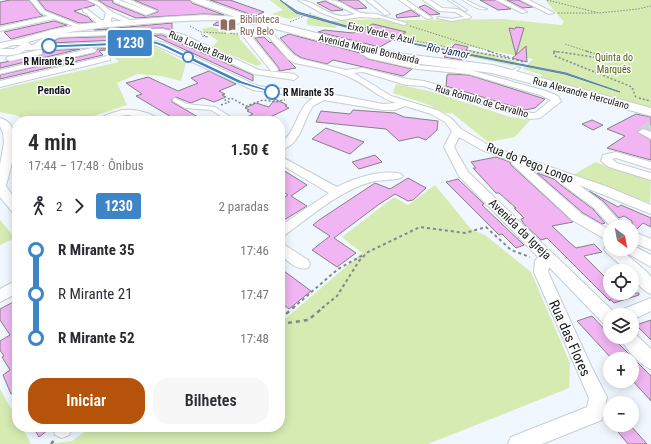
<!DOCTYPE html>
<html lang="pt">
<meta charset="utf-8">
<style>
body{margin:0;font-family:"Roboto Condensed",sans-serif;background:#f7f7f7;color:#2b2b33;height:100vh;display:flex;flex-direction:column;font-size:15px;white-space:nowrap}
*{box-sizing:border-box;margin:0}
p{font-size:13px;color:#7c7c81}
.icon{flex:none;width:22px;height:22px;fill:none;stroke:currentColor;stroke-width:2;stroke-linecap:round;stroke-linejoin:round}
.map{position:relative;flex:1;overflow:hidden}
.details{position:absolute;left:12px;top:116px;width:273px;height:316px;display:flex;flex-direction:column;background:#fff;border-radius:16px;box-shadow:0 2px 10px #0003}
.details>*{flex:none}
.badge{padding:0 8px;border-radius:3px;font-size:14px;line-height:26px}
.needle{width:26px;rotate:148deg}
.tools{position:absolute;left:603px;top:220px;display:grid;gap:8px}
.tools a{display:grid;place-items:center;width:36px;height:36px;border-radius:50%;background:#fff;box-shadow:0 2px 10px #0003;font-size:20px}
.map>.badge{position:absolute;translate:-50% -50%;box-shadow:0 0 0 2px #fff}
.legs{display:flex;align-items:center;gap:6px;height:44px;padding:0 16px;font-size:13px}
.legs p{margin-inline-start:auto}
.head{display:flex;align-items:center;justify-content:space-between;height:68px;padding:0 16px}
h1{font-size:22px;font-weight:600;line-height:30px}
.cta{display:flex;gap:8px;margin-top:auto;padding:8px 16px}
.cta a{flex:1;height:46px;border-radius:16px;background:#b45309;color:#fff;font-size:16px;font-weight:600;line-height:46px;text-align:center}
.cta a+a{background:#f7f7f7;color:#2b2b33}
ul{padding:0 16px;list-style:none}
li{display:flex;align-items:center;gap:14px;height:44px;font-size:15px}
li i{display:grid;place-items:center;width:6px;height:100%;margin:0 5px;background:currentColor}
li i::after{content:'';width:10px;height:10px;margin:-5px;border:3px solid;border-radius:50%;background:#fff}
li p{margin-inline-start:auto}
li:first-child i{background:linear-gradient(#0000 50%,currentColor 0)}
li:last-child i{background:linear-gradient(currentColor 50%,#0000 0)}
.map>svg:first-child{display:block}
</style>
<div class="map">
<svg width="651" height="444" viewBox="0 0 651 444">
<rect width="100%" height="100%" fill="#f0f7fe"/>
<!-- green -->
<path fill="#d6ebb2" d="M270,0H279L301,16L289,19L272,14L283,10Z
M545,0H651V109L539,79L542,75L523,69L533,59L451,43L450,46L496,55V57L518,61L513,66L470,57L464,52L384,36L330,22L338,25L335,28L307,25V19L311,16L309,15L313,14L330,21L379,19L396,23L403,20L504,19L561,25L564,22Z
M211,27L241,35L239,38L262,64L257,66L212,47L218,41L201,29Z
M150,44L186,63L181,81L161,76L137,74L117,83L127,105L91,117L88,121H21L19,116L0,112V89L119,62L105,49L124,47V45Z
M396,84L433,92L510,117L530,120L515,137L488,142L452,113H445L429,105L393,93Z
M595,162L651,181L650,203L572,176Z
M435,185L471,229L485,235L531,272L570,363L569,388L428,444H47L72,441L91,427H280V315L286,318L362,253L342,237L394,197L408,205Z
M0,220L15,238L0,245Z
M0,389L17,419V427H22L31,444H0Z"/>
<!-- water -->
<path fill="#78abe8" stroke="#5a7eaa" d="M280,0L298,12L391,39L566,73L620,92L565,74L388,39L296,13Z"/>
<!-- building -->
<path fill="#f0b5f2" stroke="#868086" d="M10,0H29L40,14L43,16L0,25V2Z
M38,0H87L95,5L74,11L88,17L93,22L79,23L46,10Z
M98,0H112L113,3L145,16L158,12V10L134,0H190L192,3L224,15L204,14L136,18L107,6Z
M210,0H230L264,12L255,16Z
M338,0H358L367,8L355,9Z
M480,0H495L511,9L498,10Z
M507,0H518L533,7L523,8Z
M325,1L343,10L332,11L317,3Z
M425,5L440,14L430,15L419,7Z
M411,10L420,16L397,18L396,15Z
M54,21L67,25L11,39L4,32Z
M217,22H231L234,25L231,27L213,25Z
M172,23V30L163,28L94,30Z
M373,24L406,32L380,47L318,32L324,30L353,33Z
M516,27L524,28L516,55L526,46L527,62L512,58L516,55L509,28L515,29Z
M289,34L360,53L368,59L412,69L403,76L333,60L327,64L302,58L295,54L280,38Z
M153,35L143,36L140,39L50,43L60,38L162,35L253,75V81Z
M264,37L270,43L271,42L296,68L279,71V68L255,38Z
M455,44L468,47L461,60L444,57Z
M118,48L99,51L103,55L0,79V75L95,53L97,49Z
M80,49L0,68V63L42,55L44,51Z
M209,71L236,84L219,91L225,94L222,95L226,97L214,102L203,98L191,103L176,97L172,99V102L205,121H178L136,96L142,94L126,83L148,77L178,91L198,83L191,78Z
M449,74L469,75L545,99L535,108L525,110L446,86L447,75Z
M275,99L287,105L285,106L289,108L262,121H239L253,114L247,111L249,110L245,108L256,103L269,107Z
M353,110L395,113L404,117L438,121L437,130L426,140L418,137L399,141L386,129L316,122L321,111L350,114Z
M636,114L651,117V130L644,128L637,132L651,140V160L607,148L625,136L607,129Z
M592,120L603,125L593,130L582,124Z
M326,128L364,142L350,154L312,139Z
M375,155L382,162L359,169L352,162Z
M496,157L510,162L511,165L573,222L552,226L569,242L576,248L594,244L602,252L584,256L610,282V293H639V295L614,303L610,299V301L547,238L541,240L524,224L521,219L524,218L514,208H516L499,193H496L473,168H476L471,162Z
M280,168L307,185L291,196L307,206L284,220L280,218V200L288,195L280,190Z
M537,173L554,179L562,186L593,209L605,223L602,224L583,213Z
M408,178L426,188L413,200L408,201L395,194L378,205L334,238L356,253L337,267L312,250L330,236L313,225L319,220L375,183L390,189Z
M458,179L484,204L482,205L524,245L516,248L502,234L499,235L446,182Z
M589,191L618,207L621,205L651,218V227L643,223L635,231L632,230V221L624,216L619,218L603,201Z
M284,271L311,291L289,309L280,302V274Z
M17,300V392L11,394L3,375L10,370L2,357L4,356L0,350V341L10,335L0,320V309Z
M592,316L610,335V337H612L651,376V401L632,380V359H612L577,321Z
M651,320V340L636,325Z
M631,426L647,444H628L618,432Z
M33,427H52L39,437Z"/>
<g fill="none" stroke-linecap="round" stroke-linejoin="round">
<!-- minor-tunnel -->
<path stroke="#cfd5dc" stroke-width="11" stroke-dasharray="11 5.5" stroke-linecap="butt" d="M643,132L651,126"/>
<defs>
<path id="service" d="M448,0H451L467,10L465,11Z
M463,0H466L480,7L487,9C479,11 470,5 463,0Z
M378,15L406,23L407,24L404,25L377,17Z
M468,16L469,18L452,21L437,18L438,17L452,19Z
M517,67L520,68L511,75H509V73Z"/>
<path id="pedestrian" d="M175,98L187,104L215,107L237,121H229L211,110L185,108L173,101V99Z"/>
<path id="minor" d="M30,0H36L45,11L84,27L79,28L54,19L0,31V27L48,16L41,13Z
M88,0C102,0 102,6 113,12C119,16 127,17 132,22L127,23L112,17L109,25L97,23L83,11V9H87L101,20H104L106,13L99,6Z
M114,0H119L148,11L122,0H130L157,11L146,15L114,2Z
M298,0C314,0 326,15 342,16C346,16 351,15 355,14L326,0C345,0 347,9 362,13C369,15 376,12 381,16L378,18L361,17L341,20L322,13Z
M366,0H373L390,14L385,15Z
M399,0H406L432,18L427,19Z
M423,0H430L442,8L458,9L471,17L468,19L455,12L439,11Z
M496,0H504L527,12L522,13Z
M521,0H529L554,13L549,14Z
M258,23H262L294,55L301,59L346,70L363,68L407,79L424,81L531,113H535L551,100L540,95L469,74L417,69L368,58L361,53L363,48H369V52L374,54L417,65L470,70L546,91L558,96L561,101L559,103L540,118L530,119L423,86L406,85L363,72L354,73L391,96L437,110L451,118L461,129L490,146L608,187L651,205V214L579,185L602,202L625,227H611L594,208L563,185L561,182L563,180L529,168L582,214L610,230V241L605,239L572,220L512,164L511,161L482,150L459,137L454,147L468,172L616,314L610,315V326L604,324L549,267L548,272L592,368L607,397L602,420L542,444H508L511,437L587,407L589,398L534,272L535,261L538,257L459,176L444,147L452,131L445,122L431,114L405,106L395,110H383L324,100C321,102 316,104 313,106C302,121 302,145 280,150V143C297,133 296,108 313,98L253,90L155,45L24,50L20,48L24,46L33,45L46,36L59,33L163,29L184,35L259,70L294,74L298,77L294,80L254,74L178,39L162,33L60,37L52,40L44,45L155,41L165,43L258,86L342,96L383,104L396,103C379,98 368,86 353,79C336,70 314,67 295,63L288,59L267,35L252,37L278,69L277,71H271L243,36L247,34L263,32L257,24Z
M92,48L96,50L95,52L0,74V70Z
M39,50H42V54L10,61L6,59L7,57Z
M107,56H110V60L0,87V81Z
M122,110C134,109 152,112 160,121H147L137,117L128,115L120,116L109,121H97L106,115Z
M0,118C26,124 10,169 6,186L17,202V214L13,213L0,197V165L4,142L3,133L0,126Z
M643,129L651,132V139L638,132Z
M616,152L651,162V169L616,158L612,159L617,163L651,173V180L609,167L601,161L603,155Z
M280,156L337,187C354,178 382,169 401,174L403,176L401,178C390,181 378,179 368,183C338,192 310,217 285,235L280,237V226L329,193L280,164Z
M632,231L651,239V250L632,242Z
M280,243L285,245L308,260L310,264L308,268C297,271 288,261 280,255Z
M610,244V249H620L646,271L651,277V294C644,292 632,279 632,271H627L606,252L604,249L606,246Z
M632,245L651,255V267L625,252L623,249H632Z
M17,280V293L0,302V289Z
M651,298V311L632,320V315H619L621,310Z
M632,331L651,349V369C639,365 625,348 620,337H632Z
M53,427H73L69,435L62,438L55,435Z"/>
<path id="tertiary" d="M204,15L239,17L243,19L239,21C207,19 176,21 144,24C105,27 66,30 28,42L31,45C23,55 11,56 0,55V49H14L21,45H14L0,49V43L20,39L51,30L82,24L168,17Z"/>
<path id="primary" d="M191,0H205L256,18L397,53L493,65L651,108V116L492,73L397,61L260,25L241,22L237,24L233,23L232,21L235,17L193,2Z"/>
</defs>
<!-- service casing -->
<use href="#service" stroke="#c6cdd3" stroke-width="2"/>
<!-- pedestrian casing -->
<use href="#pedestrian" stroke="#c6cdd3" stroke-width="2"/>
<!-- minor casing -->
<use href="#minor" stroke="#c6cdd3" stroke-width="2"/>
<!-- tertiary casing -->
<use href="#tertiary" stroke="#c6cdd3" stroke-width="2"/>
<!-- primary casing -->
<use href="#primary" stroke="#c6cdd3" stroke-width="2"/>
<!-- path-far3 -->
<path stroke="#82878c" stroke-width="1" stroke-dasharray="1.5 1.5" stroke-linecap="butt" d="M547,0L599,13L638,9L651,6
M558,13H597
M290,22L311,13
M347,25L384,35L474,52
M190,26L201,32L239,34
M410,26L492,52
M201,34L208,37L201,36
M565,44L589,52
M553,52H559"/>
<!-- path-far2 -->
<path stroke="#82878c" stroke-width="1.5" stroke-dasharray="2 2" stroke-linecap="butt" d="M469,51L518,60
M488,51L511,58
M586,51L604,57L600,58L553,51L555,56L632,87L636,98
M517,60L523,62V65
M639,98L651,101
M221,105L229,102L225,100L231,98L246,106L263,100L276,102L285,100"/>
<!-- path-far1 -->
<path stroke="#82878c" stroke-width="2" stroke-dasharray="3 3" stroke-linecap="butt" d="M293,308L338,269L365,254
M322,308L337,296L359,261L368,252L420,227L465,233L486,227L511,250L530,257"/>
<!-- path -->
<path stroke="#82878c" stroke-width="2.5" stroke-dasharray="4 4" stroke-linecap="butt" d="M280,309L286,314L294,307
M280,324L308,320L324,307
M51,444L55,439"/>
<!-- service -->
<use href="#service" fill="#fff" fill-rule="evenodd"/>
<!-- pedestrian -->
<use href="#pedestrian" fill="#fff" fill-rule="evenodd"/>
<!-- minor -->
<use href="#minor" fill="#fff" fill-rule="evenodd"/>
<!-- tertiary -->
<use href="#tertiary" fill="#fff" fill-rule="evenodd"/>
<!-- primary -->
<use href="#primary" fill="#fff" fill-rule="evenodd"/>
</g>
<!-- line-1 -->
<path fill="#3d85c6" stroke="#fff" d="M155,41L164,44L242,81L275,92L272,93L238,83L161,46L155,44L49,48L46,46L49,45Z"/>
<!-- icons -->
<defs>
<symbol id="library-bare" viewBox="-9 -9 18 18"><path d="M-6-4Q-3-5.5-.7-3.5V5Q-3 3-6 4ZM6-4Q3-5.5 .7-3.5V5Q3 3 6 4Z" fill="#8d6e63" stroke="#fff" stroke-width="2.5" paint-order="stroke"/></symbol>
</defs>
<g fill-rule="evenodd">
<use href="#library-bare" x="217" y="14" width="22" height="22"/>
</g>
<!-- markers -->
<g fill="#fff" stroke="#3d85c6" stroke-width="2">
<circle cx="49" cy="46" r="7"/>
<circle cx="188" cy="57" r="5"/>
<circle cx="272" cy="92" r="7"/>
</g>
<g text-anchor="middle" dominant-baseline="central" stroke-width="3" stroke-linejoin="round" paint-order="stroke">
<!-- far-education labels -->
<g font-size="10" fill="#785e54" stroke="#fff" text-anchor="start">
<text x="240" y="19">Biblioteca<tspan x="240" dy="12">Ruy Belo</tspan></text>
</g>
<!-- far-street labels -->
<g font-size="10" fill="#131618" stroke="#fff">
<text transform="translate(381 33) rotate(13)">Eixo Verde e Azul</text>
<text transform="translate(201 47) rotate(23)">Rua Loubet Bravo</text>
<text transform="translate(369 49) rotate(13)">Avenida Miguel Bombarda</text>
<text transform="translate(581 93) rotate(15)">Rua Alexandre Herculano</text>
<text transform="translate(482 101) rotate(16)">Rua Rómulo de Carvalho</text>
</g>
<!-- far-park labels -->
<g font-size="10" fill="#4b610d" stroke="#fff">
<text x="614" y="57">Quinta do<tspan x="614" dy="12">Marquês</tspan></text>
</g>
<!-- far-stop labels -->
<g font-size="10" font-weight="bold" fill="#131618" stroke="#fff">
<text x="49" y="61">R Mirante 52</text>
<text x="283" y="92" text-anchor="start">R Mirante 35</text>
</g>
<!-- far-water labels -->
<g font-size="11" font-style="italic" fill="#052950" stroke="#fff">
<text transform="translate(448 51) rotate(11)">Rio Jamor</text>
</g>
<!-- far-neighbourhood labels -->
<g font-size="11" font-weight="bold" fill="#131618" stroke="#fff">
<text x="54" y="90">Pendão</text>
</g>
<!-- street labels -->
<g font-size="12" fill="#131618" stroke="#fff">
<text transform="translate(530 163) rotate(21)">Rua do Pego Longo</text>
<text transform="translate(520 229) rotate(44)">Avenida da Igreja</text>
</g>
<!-- near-street labels -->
<g font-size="14" fill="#131618" stroke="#fff">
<text transform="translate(570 338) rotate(66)">Rua das Flores</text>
</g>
</g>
</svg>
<div class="tools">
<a><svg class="needle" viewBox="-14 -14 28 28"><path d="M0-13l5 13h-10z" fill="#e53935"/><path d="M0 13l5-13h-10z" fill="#7c7c81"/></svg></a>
<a><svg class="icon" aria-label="locate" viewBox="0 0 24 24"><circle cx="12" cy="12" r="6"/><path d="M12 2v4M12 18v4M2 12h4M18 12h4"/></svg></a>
<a><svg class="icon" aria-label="layers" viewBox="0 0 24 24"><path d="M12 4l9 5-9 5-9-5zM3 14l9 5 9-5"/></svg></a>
<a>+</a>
<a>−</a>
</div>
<b class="badge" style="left:130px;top:43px;background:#3d85c6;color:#fff">1230</b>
<section class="details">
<div class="head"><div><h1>4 min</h1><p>17:44 – 17:48 · Ônibus</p></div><b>1.50 €</b></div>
<div class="legs"><svg class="icon" aria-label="walk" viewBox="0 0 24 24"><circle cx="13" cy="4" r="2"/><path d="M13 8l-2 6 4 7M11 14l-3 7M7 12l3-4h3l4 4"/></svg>2<svg class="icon" aria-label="forward" viewBox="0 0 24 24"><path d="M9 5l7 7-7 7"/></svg><b class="badge" style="background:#3d85c6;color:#fff">1230</b><p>2 paradas</p></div>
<ul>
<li><i style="color:#3d85c6"></i><b>R Mirante 35</b><p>17:46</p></li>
<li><i style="color:#3d85c6"></i><span>R Mirante 21</span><p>17:47</p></li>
<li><i style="color:#3d85c6"></i><b>R Mirante 52</b><p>17:48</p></li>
</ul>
<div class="cta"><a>Iniciar</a><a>Bilhetes</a></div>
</section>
</div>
